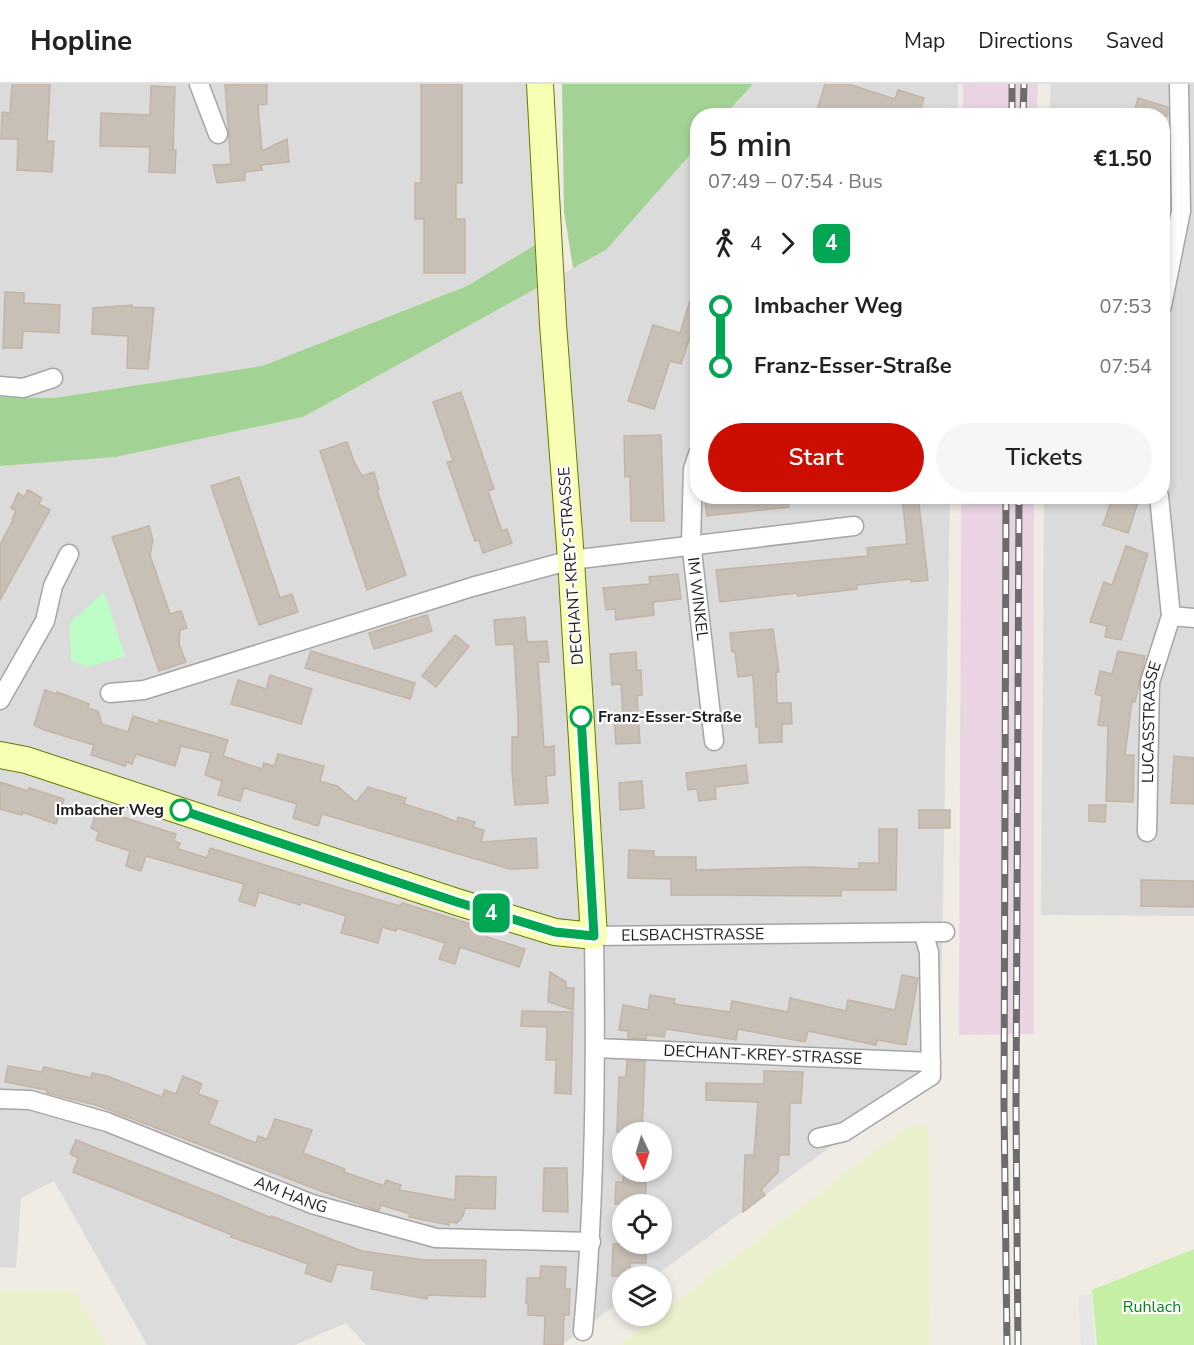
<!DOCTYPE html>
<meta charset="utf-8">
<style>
body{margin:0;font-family:"Nunito Sans",sans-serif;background:#f6f6f6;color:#222;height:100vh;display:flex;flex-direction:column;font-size:22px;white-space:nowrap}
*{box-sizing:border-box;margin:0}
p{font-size:20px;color:#767676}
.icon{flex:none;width:33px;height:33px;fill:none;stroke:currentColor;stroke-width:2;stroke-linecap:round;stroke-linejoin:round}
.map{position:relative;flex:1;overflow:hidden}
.sheet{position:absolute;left:690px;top:24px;width:480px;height:396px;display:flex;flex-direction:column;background:#fff;border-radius:24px;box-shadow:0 3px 9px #0003}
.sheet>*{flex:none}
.badge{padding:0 12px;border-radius:9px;font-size:21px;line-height:39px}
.needle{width:39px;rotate:176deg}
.controls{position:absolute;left:612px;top:1038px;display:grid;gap:12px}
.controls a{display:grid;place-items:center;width:60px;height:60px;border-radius:50%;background:#fff;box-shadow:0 3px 9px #0003;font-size:30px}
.map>.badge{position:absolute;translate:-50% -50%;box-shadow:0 0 0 3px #fff}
.legs{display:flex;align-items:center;gap:9px;height:66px;padding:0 18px;font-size:20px}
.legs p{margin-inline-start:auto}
.summary{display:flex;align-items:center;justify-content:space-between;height:102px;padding:0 18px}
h1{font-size:33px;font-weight:600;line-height:45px}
.button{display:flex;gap:12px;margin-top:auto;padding:12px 18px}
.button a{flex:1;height:69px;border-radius:36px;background:#cc0e00;color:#fff;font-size:24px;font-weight:600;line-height:69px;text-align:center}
.button a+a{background:#f6f6f6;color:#222}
ul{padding:0 18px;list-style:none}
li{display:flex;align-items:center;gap:21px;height:60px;font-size:22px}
li i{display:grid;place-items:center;width:9px;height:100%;margin:0 8px;background:currentColor}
li i::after{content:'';width:15px;height:15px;margin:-8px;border:4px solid;border-radius:50%;background:#fff}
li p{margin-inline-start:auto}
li:first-child i{background:linear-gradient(#0000 50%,currentColor 0)}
li:last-child i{background:linear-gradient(currentColor 50%,#0000 0)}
header{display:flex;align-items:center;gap:36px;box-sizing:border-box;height:84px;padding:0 30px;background:#fff;border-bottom:2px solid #e0e0e0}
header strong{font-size:28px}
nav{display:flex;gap:33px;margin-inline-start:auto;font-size:21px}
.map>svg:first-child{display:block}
</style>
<header>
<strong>Hopline</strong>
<nav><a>Map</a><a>Directions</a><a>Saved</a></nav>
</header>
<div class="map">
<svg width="1194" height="1261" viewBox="0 0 1194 1261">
<rect width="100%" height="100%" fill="#f0ece3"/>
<!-- residential -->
<path fill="#dcdbdb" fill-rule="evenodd" d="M0,0H533L535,161L467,202L262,282L54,314L0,313Z
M753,0H956L958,1V31L725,32Z
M1051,0H1194V832L1041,831L1044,413L1162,412V32L1049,31Z
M697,63L698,412L950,413L940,982L655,1192H622V1216L562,1261H366L346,1239L295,1261H147L54,1097L21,1114L16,1184L0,1183V382L116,373L303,333L606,166ZM622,1048H662V1088H622ZM622,1120H662V1160H622Z"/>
<!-- industrial -->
<path fill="#ead4e4" d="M963,0H1038L1037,31H963Z
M961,413H1034V950L959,951Z"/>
<!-- farmland -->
<path fill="#ebf0cc" d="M928,1042L929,1261H618L657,1232H662V1228L907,1043Z
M0,1206L74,1207L107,1261H0Z"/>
<!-- grass -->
<path fill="#c4efa4" d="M1194,1165V1261H1097L1092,1206Z"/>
<!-- forest -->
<path fill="#a2d394" d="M562,0H753L725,31L698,32L697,63L606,166L573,184L564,127Z
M535,161L537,204L303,333L116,373L0,382V313L54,314L262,282L467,202Z"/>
<!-- park -->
<path fill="#bcfec5" d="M104,508L125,572L88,583L71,576L70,539Z"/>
<!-- parking -->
<path fill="#e6e6e6" d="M1091,1210L1095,1261H1081L1078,1211Z"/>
<!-- building -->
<path fill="#c8bfb6" stroke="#c3b4a4" stroke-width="1.5" d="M12,0H50L47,57H54L52,88L17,86L18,55H1L2,28L10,29Z
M225,0H267V20L258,21L262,67L287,55L289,78L261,81L262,86L245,88V96L217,99L213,81L231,80Z
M421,0H462V99H456V135H465V189H424V135H415V99H421Z
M825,0H848L895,15L898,6L924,14L921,24L934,29V32H815Z
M151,2L175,3L173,66H176L175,89L149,88L150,63L100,62L101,29L150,31Z
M1138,14L1168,23V32H1133Z
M694,204L698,205V255L690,253L681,280L670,277L654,325L628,317L653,241L680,249Z
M5,208L24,209V219L60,221L59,249L23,247L22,264H3Z
M132,221V223L154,224L148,285L127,284L128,252L92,250L93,224Z
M461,308L494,405L488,407L502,447L507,445L512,459L483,469L479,456L475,457L447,378L453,377L433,318Z
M661,351L664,437H631L630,392L625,393L624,352Z
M347,358L355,380L362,392L374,388L379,405L377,406L406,491L367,506L320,367Z
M239,393L280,514L292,510L298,528L259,541L211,402Z
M28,406L42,414L39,420L50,426L0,516V461L13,436L12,435L16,427L11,424L18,409L24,413Z
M704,412H788L789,423L707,432Z
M902,412H918L928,496L911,498V495L857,501V505L798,512L797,509L720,518L716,486L868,472L867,464L907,460Z
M1113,412H1140L1128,449L1103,441Z
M149,442L153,456L150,471L170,530L181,527L187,544L180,546L179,560L186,578L159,587L112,453Z
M1126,462L1148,470L1121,556L1105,553L1107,542L1090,538L1104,498L1112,501Z
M678,490L681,515L653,518L654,531L616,536L615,525L606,526L603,504L650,500L649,493Z
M427,531L432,547L374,565L369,549Z
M525,533L527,558L547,557L549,578H538L544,663L554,662L555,691L546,692L548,719L515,721L512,688V653H518V632L514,560L496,561L494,536Z
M773,545L779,588H776L777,619H791L792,640H782V658L759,659V643H756L753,591L738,593L735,568H732L730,549Z
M455,551L469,562L436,603L422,592Z
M311,567L415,599L410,615L305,584Z
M1118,567L1145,572L1135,618L1132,617L1125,671H1134L1133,718L1106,717L1108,642L1098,641L1102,612L1095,610L1100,587L1112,590Z
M636,568L637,587L641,586L642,611L637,612L640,659L616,660L614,634L623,633L621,600L612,601L610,570Z
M270,591L312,605L301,640L231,620L238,596L266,605Z
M45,606L56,610L57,608L89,620L88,624L98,627L102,640L128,648L133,632L158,640L159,636L228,656L223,672L262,685L264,679L274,682L278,670L324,682L320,697L337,702L356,718L368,703L406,714L404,720L437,730L457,738L458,733L475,738L473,743L484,746L481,758L536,754L538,784L510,785L322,730L318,742L293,734L297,720L244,704L240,717L218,711L222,697L205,691L211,669L181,662L175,682L136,670L132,680L127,678L125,682L91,671L94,661L44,646L34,641Z
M1174,672L1194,674V720L1171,719Z
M746,681L748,699L715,703L716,715L699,717L697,705L688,706L686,689Z
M642,697L644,724L620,726L619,699Z
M0,698L28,707L29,704L64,715L56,740L22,728V731L0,725Z
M1089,721H1106L1105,738L1089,737Z
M97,725L176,750L174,757L180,759L178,765L207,774L210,764L376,815L400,822L402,819L490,846L487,853L525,865L519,883L460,863L455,880L439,875L445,859L397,844L396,847L382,843L378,859L357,853L341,849L346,832L301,818L300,821L259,808L255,822L239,817L244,800L146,772L141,787L126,782L130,767L96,756L99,748L91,744Z
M919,726H950V744H919Z
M879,745H897L896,806H841V812L671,811V795L628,794L629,766L654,767V773H696V786L809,783L859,785V779H879Z
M1141,796L1194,797V823L1141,822Z
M550,888L566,898V904H574L573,926L548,918Z
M902,891L918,894L906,961L877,956L876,961L808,947L805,958L738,945L736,956L666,945L664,953L646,951V955L628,954V947L619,946L623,921L648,926L650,911L675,915L674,920L730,928L732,917L788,928L790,914L846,927L848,916L895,926Z
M522,927L573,928L571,1010L555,1009L556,976H546L547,943L521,942Z
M627,977H645L642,1048H617L619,993H626Z
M8,982L42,988L44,983L91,994L92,989L107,992L162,1013L165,1006L176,1010L183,992L202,1000L198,1010L218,1017L209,1040L256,1059L258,1052L267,1055L275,1035L312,1046L303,1069L345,1085L344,1088L384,1102L386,1096L401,1101L399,1106L455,1116L456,1092L496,1093L495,1125L465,1124L463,1132L457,1139L450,1138L449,1141L409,1133L410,1130L381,1121L379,1127L374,1125L321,1107L99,1022L47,1009V1006L5,998Z
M764,987L803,988L801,1019H790L789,1071H779L778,1088L761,1106L765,1111L743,1128L745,1071H754L758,1018L706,1016V999L764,1000Z
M76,1056L222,1113L272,1134V1132L362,1167L425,1176H486L485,1213L428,1211L427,1215L371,1205L374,1187L337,1180L331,1198L305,1189L308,1180L231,1153L232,1151L73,1088L78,1074L70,1070Z
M544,1084H567L568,1128L543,1127Z
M623,1088H641L640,1099H646V1120H615L616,1098H623Z
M613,1160H646V1179H630V1192H612Z
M541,1182L566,1183L565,1205H570L569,1231H564L563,1261H544L545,1232L528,1231V1219H526L527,1194H540Z"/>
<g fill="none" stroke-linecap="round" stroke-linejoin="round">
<defs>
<g id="street">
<path d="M199,0L218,50"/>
<path d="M1162,222L1181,127L1179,0"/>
<path d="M0,302L23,304L53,294"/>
<path id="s1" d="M698,370L693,385L691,458L714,657"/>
<path d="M1171,532L1194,534"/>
<path d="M110,609L144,606L472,503L571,476L854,442"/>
<path d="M0,616L45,537L53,502L69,470"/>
<path id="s2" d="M1147,748L1150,598L1171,532L1159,412"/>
<path id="s3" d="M595,964L931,978"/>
<path id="s4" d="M0,1015L30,1016L107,1038L312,1120L436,1154L591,1158"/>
<path d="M818,1054L844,1048L931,992L929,868L923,848"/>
<path id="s5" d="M583,1247C595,1115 596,984 594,852L945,848"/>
</g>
<path id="secondary" d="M0,671L26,676L457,818L555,848L594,852L571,476L553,240L540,0"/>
</defs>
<!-- street casing -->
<use href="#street" stroke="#a5a5a5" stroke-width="21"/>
<!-- secondary casing -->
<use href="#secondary" stroke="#647a00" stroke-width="28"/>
<!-- street -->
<use href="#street" stroke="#fff" stroke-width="18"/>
<!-- secondary -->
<use href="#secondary" stroke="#f6ffb2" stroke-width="26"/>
<defs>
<path id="rail" d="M1012,32V0
M1023,32L1024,0
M1006,412L1004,1023L1007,1261
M1018,1261L1016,1023L1019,412"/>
</defs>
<!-- rail casing -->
<use href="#rail" stroke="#6c6c6c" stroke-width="7"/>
<!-- rail -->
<use href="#rail" stroke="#fff" stroke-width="4.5" stroke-dasharray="14" stroke-linecap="butt"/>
</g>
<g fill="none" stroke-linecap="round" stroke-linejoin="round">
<defs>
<path id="line-1" d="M181,726L457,818L555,848L594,852L581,633"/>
</defs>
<!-- line-1 casing -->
<use href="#line-1" stroke="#fff" stroke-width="14"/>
<!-- line-1 -->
<use href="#line-1" stroke="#00a651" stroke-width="9"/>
</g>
<!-- markers -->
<g fill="#fff" stroke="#00a651" stroke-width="3">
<circle cx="581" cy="633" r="10"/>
<circle cx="181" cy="726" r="10"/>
</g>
<g text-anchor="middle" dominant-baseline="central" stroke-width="4.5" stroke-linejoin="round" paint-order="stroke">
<!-- street labels -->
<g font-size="16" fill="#1e1e1e" stroke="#fff">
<text transform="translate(571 482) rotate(-94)">DECHANT-KREY-STRASSE</text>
<text stroke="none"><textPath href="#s1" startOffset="146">IM WINKEL</textPath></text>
<text stroke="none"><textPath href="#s2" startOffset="110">LUCASSTRASSE</textPath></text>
<text stroke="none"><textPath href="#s5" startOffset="494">ELSBACHSTRASSE</textPath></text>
<text stroke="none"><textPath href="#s3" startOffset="168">DECHANT-KREY-STRASSE</textPath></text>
<text stroke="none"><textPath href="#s4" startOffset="308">AM HANG</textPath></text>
</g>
<!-- stop labels -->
<g font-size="16" font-weight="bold" fill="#1e1e1e" stroke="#fff" text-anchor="start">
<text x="598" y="633">Franz-Esser-Straße</text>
<text x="164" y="726" text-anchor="end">Imbacher Weg</text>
</g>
<!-- park labels -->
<g font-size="16" fill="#028616" stroke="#fff">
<text x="1152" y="1223">Ruhlach</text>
</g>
</g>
</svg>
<div class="controls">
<a><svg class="needle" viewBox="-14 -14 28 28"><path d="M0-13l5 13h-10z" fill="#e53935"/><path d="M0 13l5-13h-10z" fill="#767676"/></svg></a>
<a><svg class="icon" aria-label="locate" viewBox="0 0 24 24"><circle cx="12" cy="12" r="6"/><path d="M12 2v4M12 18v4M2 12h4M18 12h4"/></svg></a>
<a><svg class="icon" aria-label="layers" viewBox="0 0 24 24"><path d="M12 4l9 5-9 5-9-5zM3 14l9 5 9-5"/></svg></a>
</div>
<b class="badge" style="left:491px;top:829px;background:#00a651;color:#fff">4</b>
<section class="sheet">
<div class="summary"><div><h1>5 min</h1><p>07:49 – 07:54 · Bus</p></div><b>€1.50</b></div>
<div class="legs"><svg class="icon" aria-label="walk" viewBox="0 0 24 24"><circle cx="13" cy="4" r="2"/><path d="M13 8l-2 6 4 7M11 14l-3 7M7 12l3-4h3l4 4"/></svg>4<svg class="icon" aria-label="forward" viewBox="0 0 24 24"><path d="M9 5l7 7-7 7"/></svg><b class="badge" style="background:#00a651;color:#fff">4</b></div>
<ul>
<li><i style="color:#00a651"></i><b>Imbacher Weg</b><p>07:53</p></li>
<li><i style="color:#00a651"></i><b>Franz-Esser-Straße</b><p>07:54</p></li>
</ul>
<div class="button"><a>Start</a><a>Tickets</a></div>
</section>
</div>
